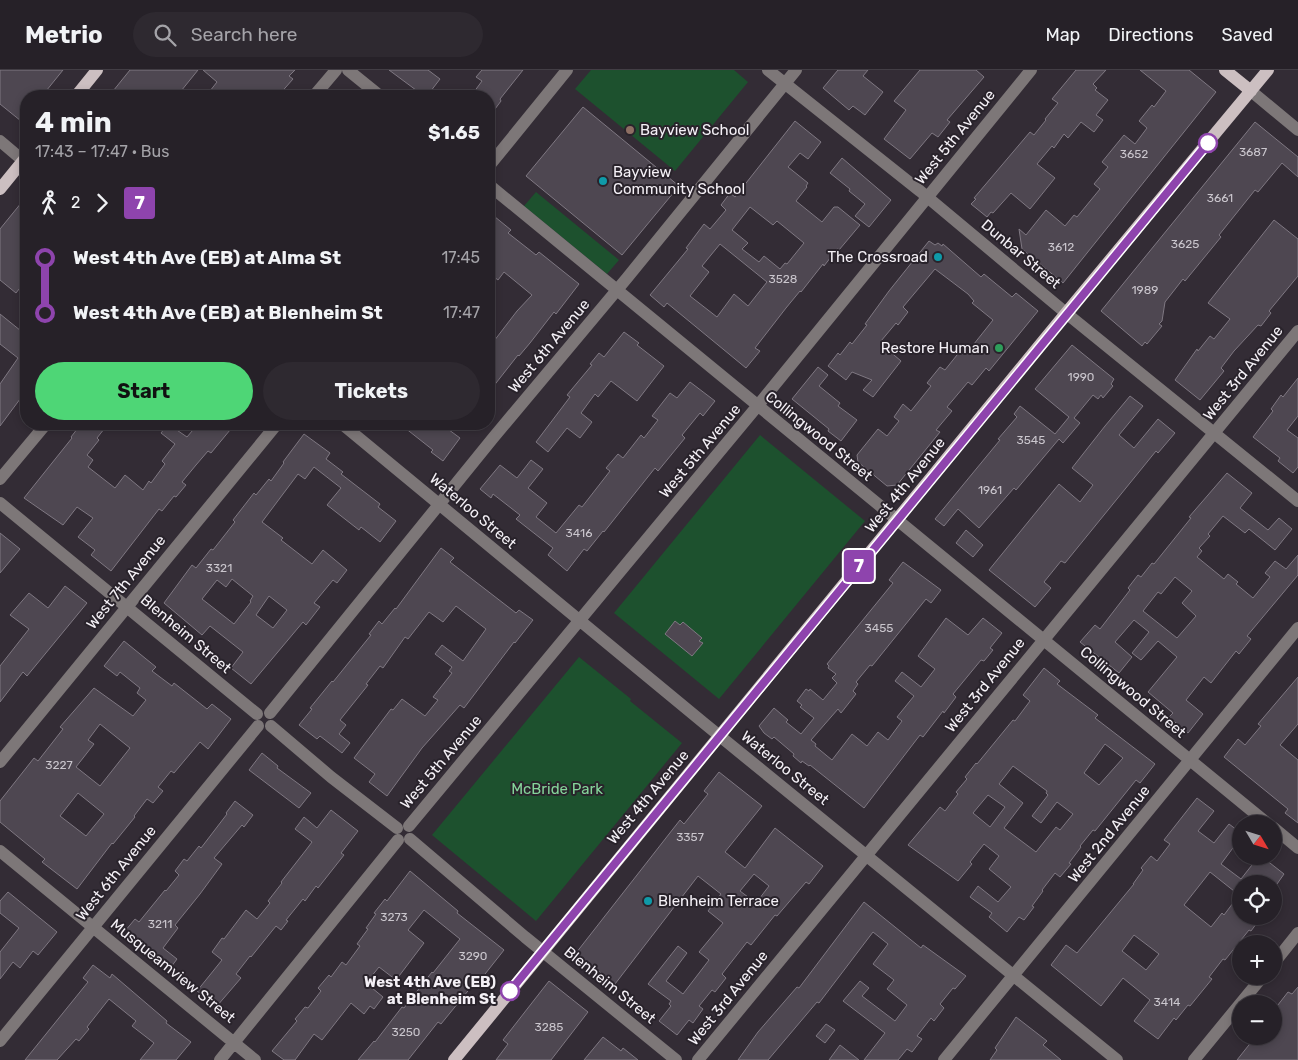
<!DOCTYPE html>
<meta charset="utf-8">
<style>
body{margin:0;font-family:Rubik,sans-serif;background:#2e2930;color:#f1f3f6;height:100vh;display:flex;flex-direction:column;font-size:19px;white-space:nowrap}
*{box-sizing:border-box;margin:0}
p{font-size:16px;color:#a4a3a8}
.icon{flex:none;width:28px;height:28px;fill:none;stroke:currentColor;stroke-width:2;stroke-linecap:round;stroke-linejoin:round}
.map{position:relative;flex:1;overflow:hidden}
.sheet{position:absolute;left:20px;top:20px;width:475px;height:340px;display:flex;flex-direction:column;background:#262128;border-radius:20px;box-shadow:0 2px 8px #0003,0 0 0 1px #423e45}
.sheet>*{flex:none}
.badge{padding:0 10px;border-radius:4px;font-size:18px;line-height:32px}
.needle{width:32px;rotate:128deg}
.buttons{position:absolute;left:1232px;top:745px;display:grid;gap:10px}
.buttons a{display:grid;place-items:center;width:50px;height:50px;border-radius:50%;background:#262128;box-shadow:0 2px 8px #0003,0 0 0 1px #423e45;font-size:25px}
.map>.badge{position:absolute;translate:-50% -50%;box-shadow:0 0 0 2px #fff}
.legs{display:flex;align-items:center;gap:8px;height:55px;padding:0 15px;font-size:16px}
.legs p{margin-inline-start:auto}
.summary{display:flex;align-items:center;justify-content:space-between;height:85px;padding:0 15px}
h1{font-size:28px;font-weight:700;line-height:38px}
.action{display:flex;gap:10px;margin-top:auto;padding:10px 15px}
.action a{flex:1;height:58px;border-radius:30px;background:#4ed676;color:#111;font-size:20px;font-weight:700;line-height:58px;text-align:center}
.action a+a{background:#2e2930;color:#f1f3f6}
ul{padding:0 15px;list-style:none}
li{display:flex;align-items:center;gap:18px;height:55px;font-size:19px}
li i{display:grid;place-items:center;width:8px;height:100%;margin:0 6px;background:currentColor}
li i::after{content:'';width:12px;height:12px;margin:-6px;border:4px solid;border-radius:50%;background:#262128}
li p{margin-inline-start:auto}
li:first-child i{background:linear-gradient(#0000 50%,currentColor 0)}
li:last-child i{background:linear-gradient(currentColor 50%,#0000 0)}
header{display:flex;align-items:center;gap:30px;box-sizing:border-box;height:70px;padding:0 25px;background:#262128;border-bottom:1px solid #423e45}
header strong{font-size:24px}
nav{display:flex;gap:28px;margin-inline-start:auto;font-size:18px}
.search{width:350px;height:45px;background:#2e2930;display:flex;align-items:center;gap:12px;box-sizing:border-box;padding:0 18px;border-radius:28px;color:#a4a3a8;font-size:19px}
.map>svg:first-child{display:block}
</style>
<header>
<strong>Metrio</strong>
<div class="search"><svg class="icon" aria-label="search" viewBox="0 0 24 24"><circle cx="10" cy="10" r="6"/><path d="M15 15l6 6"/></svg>Search here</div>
<nav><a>Map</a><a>Directions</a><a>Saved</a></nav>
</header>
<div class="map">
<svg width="1298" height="990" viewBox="0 0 1298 990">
<rect width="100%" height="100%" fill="#332c35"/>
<!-- green -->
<path fill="#1d512e" d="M591,0H734L748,12L675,101L575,19Z
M536,122L619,190L607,204L524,136Z
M760,365L865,451L719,629L614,543Z
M579,587L631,629L630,631L682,673L536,851L432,765Z"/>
<!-- building -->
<path fill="#4e4751" stroke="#7f7882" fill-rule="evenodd" d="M0,0H63L42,26H26V45L21,51L0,34Z
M130,0H198L177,26L171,21L167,26H109Z
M203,0H295L289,6L293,9L278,26H206L217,12Z
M389,0H428L440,9L427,26H424Z
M482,0H523L500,29L501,31L489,47V26H471L482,11L476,7Z
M838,0H868L863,6L883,22L865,45L853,36L849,40L823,18Z
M920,0H976L984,7L947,50L950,52L938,67L932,63L910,89L884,69L906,40L894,31Z
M1076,0H1106L1093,14L1097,18L1095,20L1108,30L1096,45L1103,50L1094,62L1081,52L1068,68L1064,64L1054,78L1052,76L1037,94L1055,108L1030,139L1011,123L993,143L991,142L987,147L971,134L976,129L974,128L1030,62L1034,65L1046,50L1045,49L1058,33L1052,29Z
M1140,0H1189L1216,22L1063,213L1022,179L1019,159L1026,165L1046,140L1065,156L1074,145L1077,147L1100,119L1094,114L1108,97L1102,92L1115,76L1124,65L1135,74L1147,58L1139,51L1152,35L1154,37L1166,21Z
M583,37L679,116L622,185L526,106Z
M795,51L821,72L808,89L800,83L788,97L808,113L806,116L807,117L796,131L822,152L834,137H838L860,155L839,180L837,179L824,196L823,194L801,222L800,221L786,238L755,278L760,281L746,298L667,233L664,237L650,225L688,179L686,178L704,154L710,159L726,140L721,135L730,123L735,127ZM750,137L773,155L777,151L804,173L787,194L785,193L780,199L764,186L759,192L742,179L748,173L732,160ZM720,174L767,212L748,236L734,224L717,247L690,226L709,202L702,196Z
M1255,52L1298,87V107L1282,93L1258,122L1255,120L1219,165L1221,167L1185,211L1183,209L1165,232L1162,251L1159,254L1162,256L1147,274L1145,272L1142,276L1101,241Z
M842,88L891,130L869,157L855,146L865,134L849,121L850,119L830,103Z
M26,127V210L16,223L0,210V159Z
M489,142L511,160L508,163L536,185L539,182L579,214L556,244L554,242L530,273L519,286L518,285L489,322V275L493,270L494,271L517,241L532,225L504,202L498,210L489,203Z
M1274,150L1298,169V206L1269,241L1271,243L1261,256L1258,255L1234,281L1221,298L1224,301L1200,330L1175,310L1197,279L1198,281L1210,266L1214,269L1230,249L1208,233Z
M929,171L935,175L938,173L942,176L943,174L981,207L984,204L1012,227L1016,223L1038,241L989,301L986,298L972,315L968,312L947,337L952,341L936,360L940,362L897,415L887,416L858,392L857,385L878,359L887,366L899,351L894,347L903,334L911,341L931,316L927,313L940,297L945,300L961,280L966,284L993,250L972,233L974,231L968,224L935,199L903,237L908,242L898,255L896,253L881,271L888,277L887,279L901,291L873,327L863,320L872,310L852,302L846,310L828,296L838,283L840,285L850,272L852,274L867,255L865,254L889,221Z
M0,244L26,265V321L0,356V314L18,288L0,274Z
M624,262L639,273L637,275L664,296L637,331L611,311L598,327L595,324L581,343L592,352L580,368L567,358L548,382L536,372L570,327L567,325L592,295L590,294L599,283L604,287Z
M1072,275L1114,309L1111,314L1113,316L1103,328L1101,325L1098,329L1093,325L1074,348L1080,353L1063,373L1059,369L1016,420L1014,418L979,458L958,439L944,456L935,449L1000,370L998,369L1017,347L1014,344L1020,336L1055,364L1069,347L1035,319Z
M818,297L828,305L819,316L840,333L838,336L857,350L841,371L828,361L829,359L792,329Z
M1298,308V346L1287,360L1298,368V397L1293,403L1278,391L1280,388L1253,367L1273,341L1271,339L1281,325L1283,327Z
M690,312L715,331L703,346L700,343L682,365L685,368L658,401L655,398L604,462L603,461L587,481L584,479L567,501L548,485L553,478L516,449L520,445L493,424L491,428L480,419L500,395L517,408L531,390L543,399L528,418L547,433L536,447L556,463L579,435L582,437L610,401L606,398L618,384L623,388L641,365L644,368L658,350L652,346L670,323L677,328Z
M1130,326L1143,336L1119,365L1134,378L1158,349L1175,363L1158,383L1156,381L1065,493L1061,491L1044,512L1051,518L1035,537L989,500L1059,414L1080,432L1093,415L1072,398L1105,356Z
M81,354H108L97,368L99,370L87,385L93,390L88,397L115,418L125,405L143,420L149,411L151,413L165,394L162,391L175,374L161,363L168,354L187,367L198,354H235L211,383L208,381L196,395L182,412L186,415L176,427L174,426L162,441L159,439L111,501L91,485L95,480L78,467L93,448L77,437L63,455L24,428L72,368L71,367Z
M400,354H441L460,368L443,391L431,382L433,380Z
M304,364L330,383L326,389L343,402L341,404L380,434L378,437L396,451L380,472L361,457L359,460L327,435L341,418L314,397L305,409L298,404L262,452L283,468L281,470L312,494L323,480L347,500L337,513L333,510L314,533L320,537L306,555L303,552L251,614L231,598L243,582L210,556L202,565L164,533L192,495L196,498L211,479L213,480L235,452L233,450L254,423L256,425L269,409L271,411L284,393L283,392ZM232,509L253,526L250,531L251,532L234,554L202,529L217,510L226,517ZM269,526L287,540L273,558L256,545Z
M1227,403L1252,423L1240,438L1268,460L1279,448L1292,459L1275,480L1249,459L1245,463L1223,446L1208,464L1210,466L1199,478L1202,481L1197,487L1224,509L1228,504L1238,512L1236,514L1253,528L1270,507L1265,503L1275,491L1286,499L1298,485V505L1247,566L1251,569L1239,584L1236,581L1211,613L1204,607L1186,630L1203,644L1188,663L1169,647L1173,643L1148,622L1177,587L1158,571L1141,590L1132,583L1149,562L1134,550L1115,572L1132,587L1119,603L1080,572L1095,555L1100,559L1130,520L1128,518L1138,505L1141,507L1152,493L1154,494L1191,448L1189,447ZM1175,507L1192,521L1182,533L1196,546L1177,568L1143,541L1158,522L1161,524Z
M966,460L983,475L973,487L956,473Z
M0,463L20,479L0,503Z
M441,478L454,488L450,492L516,543L519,540L533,550L515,573L514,572L464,638L460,635L422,678L387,726L369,712L375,704L354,688L391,639L393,640L402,629L425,646L438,630L433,627L452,603L449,601L452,597L435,584L442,575L463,591L486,559L456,536L443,552L429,542L408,569L405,567L383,598L380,596L366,614L368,615L340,650L346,655L339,664L350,673L342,683L320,666L317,669L299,655L312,639L310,638L319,627L332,611L333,612L371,565L369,564L379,551L382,554L395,538L396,539Z
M903,492L941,520L931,533L926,529L872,596L870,595L856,612L858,614L853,621L856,624L841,643L838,639L811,670L816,674L815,676L832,690L852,664L867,676L878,662L888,670L902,651L897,647L914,626L895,611L902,602L921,617L935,599L918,586L946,548L968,565L983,548L1002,563L990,578L993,580L984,591L981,590L953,624L956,627L944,643L943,641L923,667L920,665L864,738L810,695L809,696L802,691L801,693L793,686L794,684L774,667L772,669L764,663L759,656L774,638L788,650L786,652L801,664L814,648L800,637L802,635L797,631L806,619L809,621L810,619L823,630L837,613L832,608L836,604L828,598L829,596L827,594L893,513L889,510Z
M65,516L87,533L27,606L23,602L0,632V596L29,559L10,545L29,523L48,538Z
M675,551L680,555L683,552L702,568L699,571L703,573L692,586L665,564Z
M124,571L156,597L152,601L172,616L174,613L207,639L212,634L231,649L208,679L200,672L174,703L171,701L158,717L163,721L153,733L147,729L134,746L135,747L113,774L112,773L77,819L42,792L45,789L0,752V731L34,688L38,691L63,659L60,657L94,618L133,646L146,630L137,623L140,618L120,602L117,606L104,596ZM100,654L130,678L100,716L76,697L94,674L88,670ZM78,723L104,744L86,766L60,746Z
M1044,598L1060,611L1057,614L1098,645L1095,648L1155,694L1140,713L1136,710L1095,761L1093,760L1080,776L1081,777L1069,793L1071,794L1060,807L1055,803L1042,820L1043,821L1032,836L1034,837L1024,850L1019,847L1007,862L989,847L992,843L970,827L978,816L998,832L1011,817L989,799L999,786L984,774L970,792L972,794L958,811L908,775L940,737L945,741L958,724L956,722L967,709L965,707L976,693L977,694L1013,650L1015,651L1030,631L1023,625ZM1105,674L1123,688L1099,715L1084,703ZM1013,696L1047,721L1046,723L1048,725L1032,746L1041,753L1057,732L1073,744L1060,760L1056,757L1036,782L1004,758L1023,733L999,714ZM988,725L1005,737L990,757L973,743Z
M1298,607V654L1280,675L1298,690V753L1285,743L1288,739L1224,687L1238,669L1245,675L1261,656L1258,654Z
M262,683L278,696L277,698L311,723L299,738L249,700Z
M719,702L762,736L725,782L745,798L775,758L823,796L809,814L806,812L777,846L775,845L751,875L747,872L722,904L726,908L715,922L712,920L699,936L703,939L693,953L689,950L677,965L659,951L671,936L669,934L671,931L648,914L678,876L687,883L666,911L683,924L709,890L699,882L723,853L708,841L721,824L698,806L615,914L576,883L680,750L684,754L708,724L704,721ZM754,804L769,816L756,833L740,821Z
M1197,728L1214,741L1198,761L1214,773L1229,754L1241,763V767L1221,794L1241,809L1259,786H1261L1284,804L1277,814H1241V846H1262L1251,861L1249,860L1225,890L1223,889L1209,907L1212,909L1190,936L1188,935L1176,950L1174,948L1158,969L1134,951L1150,930L1123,908L1101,936L1051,895L1066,875L1077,883L1134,814H1133L1143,800L1141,798L1151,786L1157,791L1170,774L1164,770ZM1210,802L1239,825L1224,845L1222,843L1211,857L1184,835ZM1134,865L1159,884L1146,900L1122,881Z
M235,731L253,745L244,757L242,755L214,788L222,794L200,824L175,855L178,858L163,878L177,889L171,897L125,861L135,849L139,852L165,820L166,821L179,805L175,801L184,789L187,791L199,776L201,778L227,744L226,743Z
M331,740L358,761L341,783L344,785L318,818L316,816L305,831L303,829L286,850L288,851L281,860L276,856L251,887L250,886L236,904L241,908L217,936L197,921L222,890L212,882L222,868L224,869L246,840L257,849L270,833L268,831L282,813L281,812L306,780L312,772L295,759L304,747L317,758Z
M410,801L458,841L457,843L504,880L474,918L472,916L441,954L438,952L408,990H358L374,971L375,972L402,937L404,938L432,902L433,903L460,869L424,840L408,860L424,873L396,910L379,897L366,913L383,927L374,939L370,936L364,944L351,933L322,970L314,964L295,990H284L272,981L297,951L295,949L305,937L308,938L321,921L318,918L329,905L331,907L342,892L346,895L360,876L357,874L368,859L366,858L376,844L374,843L385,829L387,831Z
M8,822L57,862L38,885L33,881L20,898L13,892L0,909V882L19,858L0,843V831Z
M864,832L921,878L923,875L966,906L955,919L953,918L940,934L944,938L934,951L931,948L917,966L922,969L912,982L907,979L898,990H864L885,963L843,931L860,911L869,918L862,926L895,951L907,935L887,919L894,910L873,894L888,874L873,862L819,933L817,932L768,990H738L758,962L797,917L799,918Z
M93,895L110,908L112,904L167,951L166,953L191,972L176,990H140L154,973L132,956L136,951L109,929L87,957L89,959L79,971L76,969L57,990H25L88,912L83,908Z
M549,911L588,942L551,990H496L508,974L503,970Z
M1298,917V990H1237L1256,966H1274V940L1288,922L1292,924Z
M1016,947L1047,971L1043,975L1061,990H990L997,980L995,978Z
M826,954L835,960L825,973L816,966Z
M603,967L621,981L623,978L638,990H584Z
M840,975L859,990H829Z"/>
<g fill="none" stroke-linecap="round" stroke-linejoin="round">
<!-- minor -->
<path stroke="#7d7778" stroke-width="12" d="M348,0L380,26
M768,0L920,121L1066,243L1298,431
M1251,21L1298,60
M314,26L336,0
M0,71L26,93
M489,96L567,0
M489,115L1268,754
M342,354L705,654L1117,990
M0,409L46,354
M0,433L257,644
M270,643L493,368L627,208L796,0
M271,656L331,707L397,758
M0,692L277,354
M409,756L764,328L1031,0
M1274,758L1298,778
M410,769L525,867L676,990
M0,781L255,990
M1274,893L1298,863
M0,971L258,656
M220,990L398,770
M698,990L1298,261
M944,990L1298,558
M1194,990L1263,906"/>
<!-- major -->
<path stroke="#ccbfc1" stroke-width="12" d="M1225,0L1251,21
M76,26L97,0
M0,119L26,87
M454,990L1066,243L1268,0"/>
</g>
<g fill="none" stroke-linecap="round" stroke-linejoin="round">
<defs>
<path id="line-1" d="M510,921L1208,73"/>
</defs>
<!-- line-1 casing -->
<use href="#line-1" stroke="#fff" stroke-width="11"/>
<!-- line-1 -->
<use href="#line-1" stroke="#8e44ad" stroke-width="8"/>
</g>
<!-- markers -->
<circle fill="#8d6e63" stroke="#29232b" stroke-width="2" cx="630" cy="60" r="5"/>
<g fill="#fff" stroke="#8e44ad" stroke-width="2.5">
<circle cx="1208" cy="73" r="9"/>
<circle cx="510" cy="921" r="9"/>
</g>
<g fill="#0f9aa8" stroke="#29232b" stroke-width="2">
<circle cx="603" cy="111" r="5"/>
<circle cx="938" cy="187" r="5"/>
<circle cx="648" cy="831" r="5"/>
</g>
<circle fill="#2e9e5b" stroke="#29232b" stroke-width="2" cx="999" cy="278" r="5"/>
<g text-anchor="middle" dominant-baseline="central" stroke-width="4" stroke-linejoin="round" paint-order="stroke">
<!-- number labels -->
<g font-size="12" fill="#cac6cd">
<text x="1253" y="82">3687</text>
<text x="1134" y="84">3652</text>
<text x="1220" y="128">3661</text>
<text x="1185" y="174">3625</text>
<text x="1061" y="177">3612</text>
<text x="783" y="209">3528</text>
<text x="1145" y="220">1989</text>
<text x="1081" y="307">1990</text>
<text x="1031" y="370">3545</text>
<text x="990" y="420">1961</text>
<text x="579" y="463">3416</text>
<text x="219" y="498">3321</text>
<text x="879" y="558">3455</text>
<text x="59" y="695">3227</text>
<text x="690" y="767">3357</text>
<text x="394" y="847">3273</text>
<text x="160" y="854">3211</text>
<text x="473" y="886">3290</text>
<text x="1167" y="932">3414</text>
<text x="549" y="957">3285</text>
<text x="406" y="962">3250</text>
</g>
<!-- poi labels -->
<g font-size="15" fill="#f4f0f6" stroke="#29232b" text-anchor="start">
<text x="640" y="60">Bayview School</text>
<text x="613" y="102">Bayview<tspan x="613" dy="17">Community School</tspan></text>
<text x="928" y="187" text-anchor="end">The Crossroad</text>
<text x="989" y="278" text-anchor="end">Restore Human</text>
<text x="658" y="831">Blenheim Terrace</text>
</g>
<!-- street labels -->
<g font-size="15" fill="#f4f0f6" stroke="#29232b">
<text transform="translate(955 67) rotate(-51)">West 5th Avenue</text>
<text transform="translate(1021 184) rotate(40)">Dunbar Street</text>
<text transform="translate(549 276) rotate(-50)">West 6th Avenue</text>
<text transform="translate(1243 303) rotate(-51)">West 3rd Avenue</text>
<text transform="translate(819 366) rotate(39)">Collingwood Street</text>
<text transform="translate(700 381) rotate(-50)">West 5th Avenue</text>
<text transform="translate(905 415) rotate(-51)">West 4th Avenue</text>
<text transform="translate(473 441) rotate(40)">Waterloo Street</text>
<text transform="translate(126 512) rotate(-51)">West 7th Avenue</text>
<text transform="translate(186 564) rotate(40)">Blenheim Street</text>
<text transform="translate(985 615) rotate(-51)">West 3rd Avenue</text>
<text transform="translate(1133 622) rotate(40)">Collingwood Street</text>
<text transform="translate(441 692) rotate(-50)">West 5th Avenue</text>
<text transform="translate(785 698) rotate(39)">Waterloo Street</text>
<text transform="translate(648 727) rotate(-50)">West 4th Avenue</text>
<text transform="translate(1109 764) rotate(-51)">West 2nd Avenue</text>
<text transform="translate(116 803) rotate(-51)">West 6th Avenue</text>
<text transform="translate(173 901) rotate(39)">Musqueamview Street</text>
<text transform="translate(610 915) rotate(39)">Blenheim Street</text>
<text transform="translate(728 928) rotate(-51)">West 3rd Avenue</text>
</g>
<!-- park labels -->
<g font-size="15" fill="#85d49a" stroke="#29232b">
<text x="557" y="719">McBride Park</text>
</g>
<!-- stop labels -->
<g font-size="15" font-weight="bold" fill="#f4f0f6" stroke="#29232b" text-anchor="end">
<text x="496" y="912">West 4th Ave (EB)<tspan x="496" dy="17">at Blenheim St</tspan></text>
</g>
</g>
</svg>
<div class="buttons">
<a><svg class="needle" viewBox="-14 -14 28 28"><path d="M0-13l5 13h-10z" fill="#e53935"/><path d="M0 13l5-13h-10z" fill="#a4a3a8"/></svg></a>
<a><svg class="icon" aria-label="locate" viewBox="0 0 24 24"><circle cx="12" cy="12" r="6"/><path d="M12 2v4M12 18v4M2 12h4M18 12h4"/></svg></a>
<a>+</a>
<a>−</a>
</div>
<b class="badge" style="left:859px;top:496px;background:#8e44ad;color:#fff">7</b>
<section class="sheet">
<div class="summary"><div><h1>4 min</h1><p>17:43 – 17:47 · Bus</p></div><b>$1.65</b></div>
<div class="legs"><svg class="icon" aria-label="walk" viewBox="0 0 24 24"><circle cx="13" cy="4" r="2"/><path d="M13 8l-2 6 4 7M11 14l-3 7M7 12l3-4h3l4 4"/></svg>2<svg class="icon" aria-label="forward" viewBox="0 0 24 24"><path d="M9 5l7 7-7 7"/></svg><b class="badge" style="background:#8e44ad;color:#fff">7</b></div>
<ul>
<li><i style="color:#8e44ad"></i><b>West 4th Ave (EB) at Alma St</b><p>17:45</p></li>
<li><i style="color:#8e44ad"></i><b>West 4th Ave (EB) at Blenheim St</b><p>17:47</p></li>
</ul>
<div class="action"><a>Start</a><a>Tickets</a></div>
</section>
</div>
